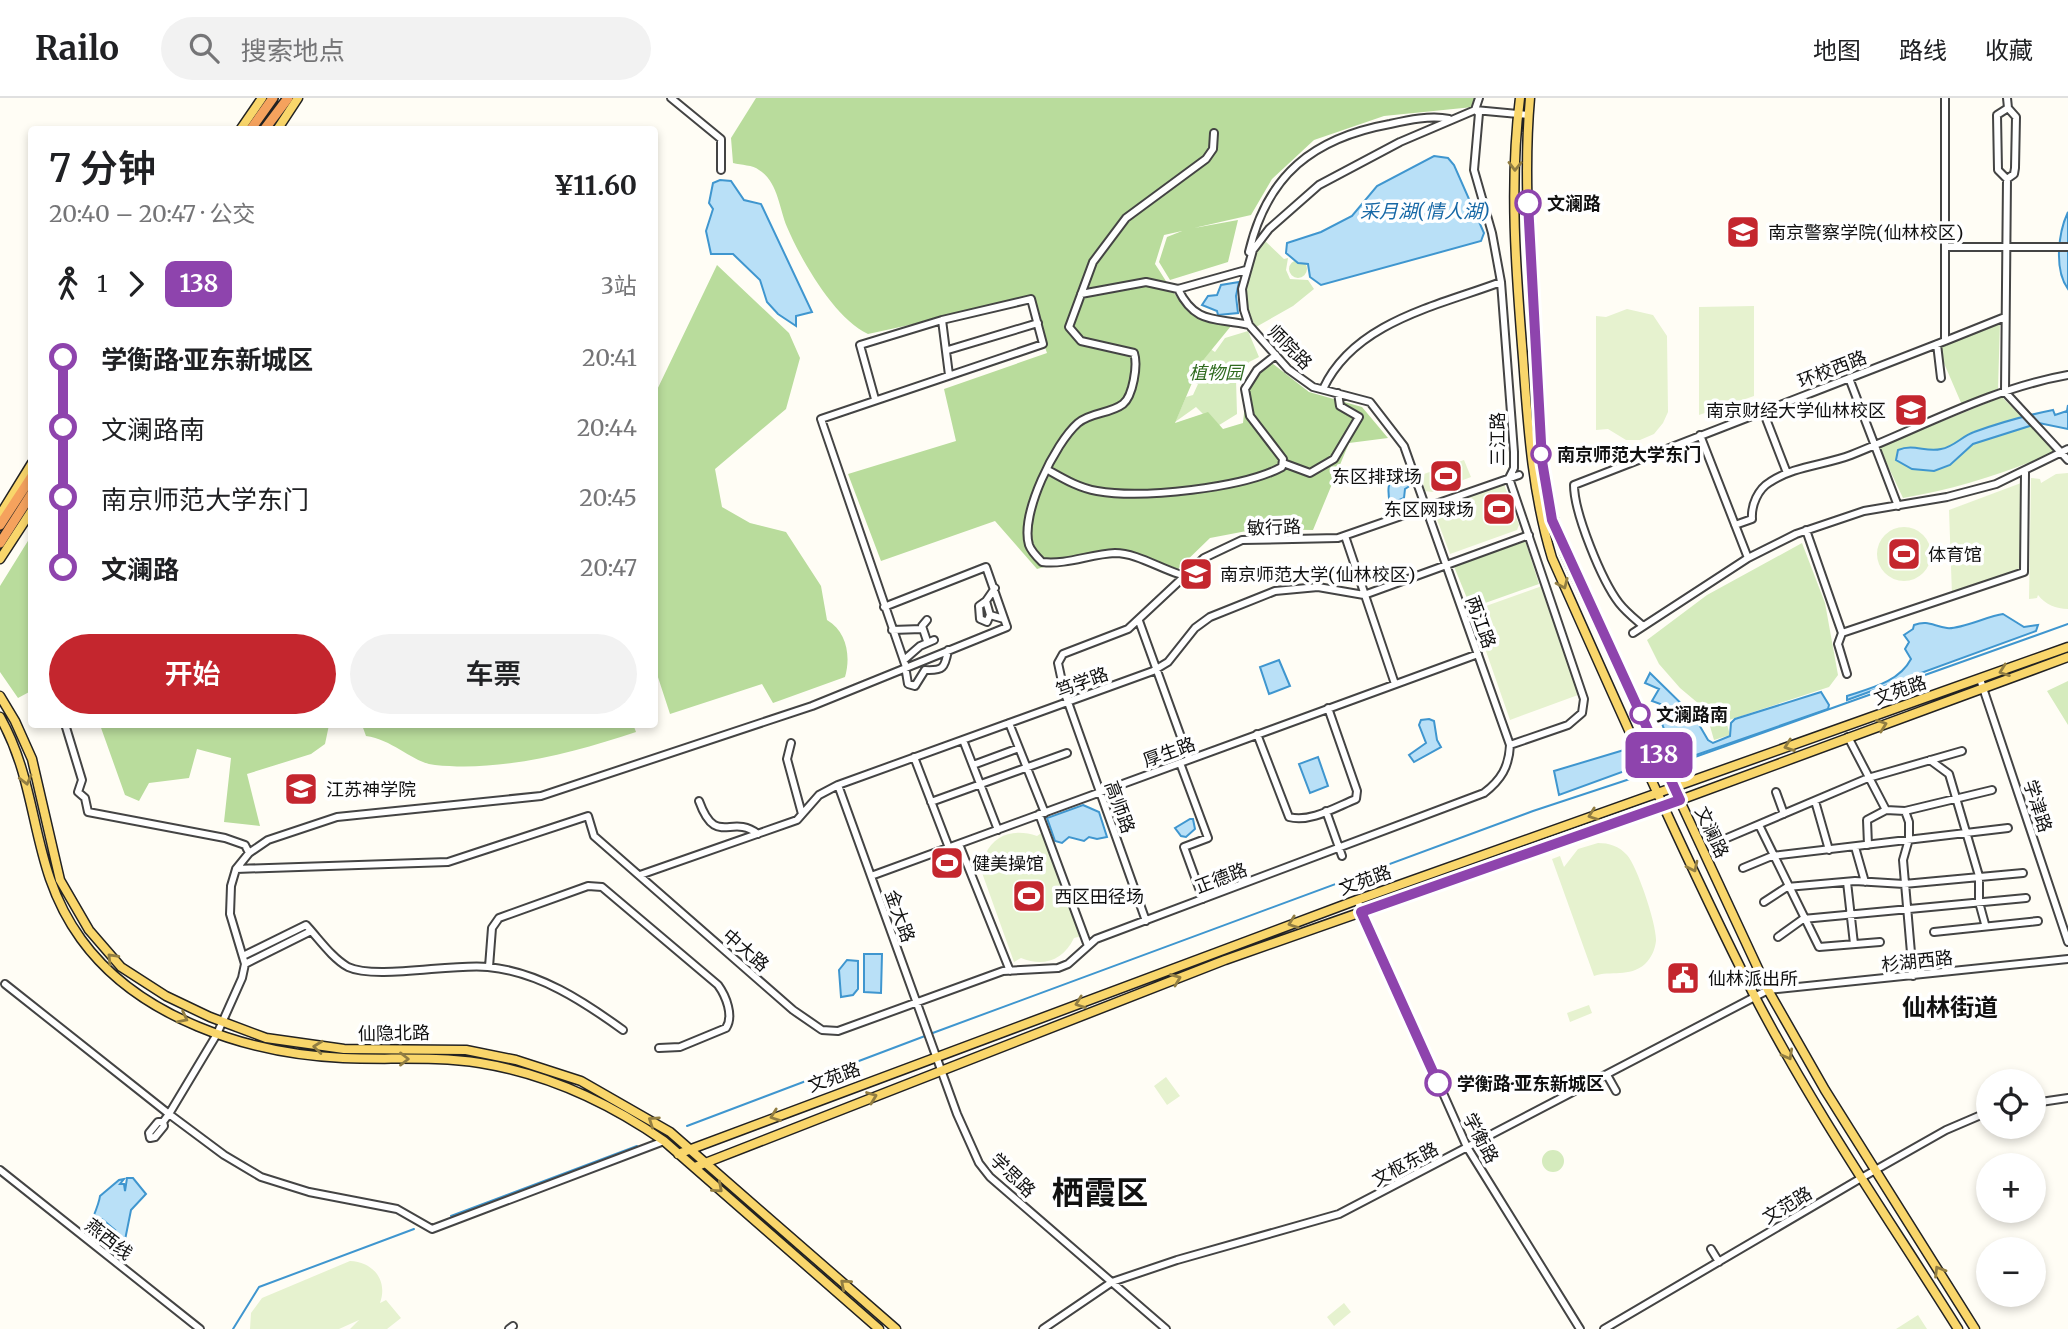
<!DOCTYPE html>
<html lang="zh">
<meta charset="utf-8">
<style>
body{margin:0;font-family:Merriweather,"Noto Sans SC",serif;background:#f2f2f2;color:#202124;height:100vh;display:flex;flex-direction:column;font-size:26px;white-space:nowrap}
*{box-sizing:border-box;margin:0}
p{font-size:23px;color:#757577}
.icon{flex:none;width:38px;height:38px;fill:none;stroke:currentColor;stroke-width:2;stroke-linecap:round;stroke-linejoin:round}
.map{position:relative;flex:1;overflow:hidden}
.drawer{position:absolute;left:28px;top:28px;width:630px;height:602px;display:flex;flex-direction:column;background:#fff;border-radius:7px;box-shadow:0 4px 10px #0003}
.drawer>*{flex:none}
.badge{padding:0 14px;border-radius:10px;font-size:24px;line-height:46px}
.controls{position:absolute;left:1976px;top:971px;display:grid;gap:14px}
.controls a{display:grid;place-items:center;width:70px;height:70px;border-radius:50%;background:#fff;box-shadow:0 4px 10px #0003;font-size:35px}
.map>.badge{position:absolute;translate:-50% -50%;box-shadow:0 0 0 4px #fff}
.legs{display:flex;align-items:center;gap:10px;height:77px;padding:0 21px;font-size:23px}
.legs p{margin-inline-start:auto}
.head{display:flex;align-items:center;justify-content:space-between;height:119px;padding:0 21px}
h1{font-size:38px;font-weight:600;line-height:52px}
.primary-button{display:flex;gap:14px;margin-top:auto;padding:14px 21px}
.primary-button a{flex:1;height:80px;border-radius:42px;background:#c4262e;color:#fff;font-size:28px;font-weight:600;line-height:80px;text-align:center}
.primary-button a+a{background:#f2f2f2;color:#202124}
ul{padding:0 21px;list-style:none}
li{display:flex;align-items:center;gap:24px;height:70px;font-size:26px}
li i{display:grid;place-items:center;width:10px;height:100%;margin:0 9px;background:currentColor}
li i::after{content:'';width:18px;height:18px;margin:-9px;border:5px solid;border-radius:50%;background:#fff}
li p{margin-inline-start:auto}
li:first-child i{background:linear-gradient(#0000 50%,currentColor 0)}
li:last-child i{background:linear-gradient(currentColor 50%,#0000 0)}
header{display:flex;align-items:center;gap:42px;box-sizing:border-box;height:98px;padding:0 35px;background:#fff;border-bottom:2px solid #e0e0e0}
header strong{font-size:33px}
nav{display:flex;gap:38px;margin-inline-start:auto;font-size:24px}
.search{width:490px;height:63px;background:#f2f2f2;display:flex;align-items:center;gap:18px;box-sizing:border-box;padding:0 24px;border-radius:38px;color:#757577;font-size:26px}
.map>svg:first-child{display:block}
</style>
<header>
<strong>Railo</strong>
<div class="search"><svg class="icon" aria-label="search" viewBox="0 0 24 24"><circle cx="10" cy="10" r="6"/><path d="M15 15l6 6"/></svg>搜索地点</div>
<nav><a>地图</a><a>路线</a><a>收藏</a></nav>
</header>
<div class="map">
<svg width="2068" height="1231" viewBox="0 0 2068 1231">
<rect width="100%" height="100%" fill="#fffdf5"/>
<!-- green -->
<path fill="#d5ebbd" d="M1264,142L1284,161L1288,160L1286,172L1290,181L1308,182L1314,191L1293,208L1256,229C1240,203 1244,166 1264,142Z
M1289 171a9 9 0 1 1 18 0a9 9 0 1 1-18 0Z
M2000,224L1998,291L1962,307L1937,249Z
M1248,233L1259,259L1249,264L1236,281L1237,316L1216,329L1196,309L1175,324L1186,299L1193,297L1198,286L1189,282L1206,248L1215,254L1225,240Z
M2002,299L2056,354C2005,375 1957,391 1903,400L1879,349Z
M1525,442L1539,486L1471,510L1453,466Z
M1802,445L1825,505L1838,577L1829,589L1726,623L1730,637L1714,642L1705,611L1680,590L1659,566L1647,542L1707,497Z
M2068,583V627L2047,593Z
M1542 1063a11 11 0 1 1 22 0a11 11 0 1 1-22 0Z"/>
<!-- forest -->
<path fill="#b9dc9c" d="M756,0H1475L1473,9L1384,18L1314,42L1272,81L1251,117L1194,130L1238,122L1228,164L1170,182L1159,164L1167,139L1182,133L1164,137L1155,166C1180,204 1184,219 1231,228L1200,266L1175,325L1208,314L1223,331L1243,325L1247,287L1268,262L1309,294L1362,309L1388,340L1349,345L1313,432L1257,431L1210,440L1178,471L1126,452L1099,454L1037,471L995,423L881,463L848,376L956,343L944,291L1047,255L1028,201L868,236C835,221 801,162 787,129C779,110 778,84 759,72C753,67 741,67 733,65L731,40Z
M717,167L789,235L800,260L786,311L715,371L722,409L750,425L786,434L821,488L827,522C847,534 851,558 845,579L773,605L762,586L670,616L654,567L655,296Z
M31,438V593L18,600L0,574V488Z
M633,626L636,634C573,655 502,674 435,667C413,665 394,642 366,638L362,627Z
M100,627V626L329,627L325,646L311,656L247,676L260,728L224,724L231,660L197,651L189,680L149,685L139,703L125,697Z"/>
<!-- pitch -->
<path fill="#e6f2cf" d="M1754,208V298L1699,317V209Z
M1627,211L1653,217L1667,238L1668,314L1663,325L1654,336L1640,342H1626L1608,331L1596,332V218L1606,219Z
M1464,362L1471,379L1432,394L1425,393L1421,377Z
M2068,375V511C2056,511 2045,506 2038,497L2037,500L2029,501L2031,380L2040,381L2041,385L2056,376Z
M2021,385V470L1952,497L1949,412Z
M1504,386L1519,427L1517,432L1450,456L1435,416L1437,408Z
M1877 456a27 27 0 1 1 54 0a27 27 0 1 1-54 0Z
M1542,488L1578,597L1510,622L1472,513Z
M1044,733L1082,838L1074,840C1063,863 1043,869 1021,860L1014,864L976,758L985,757C995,735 1016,731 1037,738Z
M1598,745C1609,745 1619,748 1627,757C1637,768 1657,827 1656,843C1655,852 1651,860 1645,866C1629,880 1611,872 1594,878L1552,761L1560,758L1564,769L1578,751Z
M1589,907L1592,915L1570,924L1567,915Z
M1166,979L1180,998L1167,1007L1154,988Z
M350,1163C374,1164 388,1183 380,1205L386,1202L401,1220L387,1231H350L359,1222L339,1231H250L251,1215L262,1200Z
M1344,1205L1351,1214L1334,1228L1327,1219Z
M1918,1217L1927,1231H1896Z"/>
<!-- water -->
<path fill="#b9e0f7" stroke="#3f96cf" stroke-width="2" d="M1434,58L1448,60L1454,67L1484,135L1481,143L1321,187L1310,179L1308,166L1298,165L1286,155L1287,145L1321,134L1352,118L1377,88Z
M720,82L731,83L744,102L761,106L812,214L796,218V228L778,216L767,204L760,182L733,156H711L706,133L713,111L709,105L713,85Z
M2068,114V191C2054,172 2058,135 2068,114Z
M1239,184L1236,198L1238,215L1218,217L1217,213L1202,207L1208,198L1217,197L1221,187Z
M2068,307V331L2039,325L1973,346L1950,367L1934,373L1912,371L1896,362L1898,352C1914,345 1926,355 1941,351C1954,349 1962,338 1974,334C1999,325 2028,317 2053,312L2055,317L2067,313Z
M1400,373L1411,387L1405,391L1404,400L1390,406C1387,391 1387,382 1400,373Z
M2003,516L2024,529L2038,527L2036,533L1847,602V598C1871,590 1899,584 1911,561L1905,551L1909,544L1904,537L1913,531L1914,527C1928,522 1933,528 1947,530C1959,532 1988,518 2003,516Z
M1279,562L1290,588L1269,596L1260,569Z
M1650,575L1694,618L1708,642L1713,645L1730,638L1731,625L1735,621L1821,594L1829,607L1828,611L1673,665L1666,649L1668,642L1660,620L1666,608L1652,603L1659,591L1645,585Z
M1429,621L1434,623L1437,642L1441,649L1414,664L1409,657L1426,645L1419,627L1421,622Z
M1624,652L1633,670L1559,697L1554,673Z
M1318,659L1328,688L1310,695L1299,666Z
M1083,707L1099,714L1107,739L1097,741L1089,739L1084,743L1069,739L1062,745L1055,743L1047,720Z
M1190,721H1193L1195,731L1186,739L1181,738L1175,730Z
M864,856H882L881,895L864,894Z
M847,862L858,863V891L853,897L841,899L839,872Z
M127,1080H133L146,1096L131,1112L125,1142L115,1141L109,1137L115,1132L102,1121L92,1122C93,1119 99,1106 100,1098L119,1082L124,1081L120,1086H124L125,1093Z"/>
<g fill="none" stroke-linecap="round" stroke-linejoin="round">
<!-- stream -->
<path stroke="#3f96cf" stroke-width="2" d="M1667,669L2068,526
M1650,674L1662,671
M930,936L1533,713L1645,676
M687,1028L925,938
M451,1118L637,1048
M233,1231L259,1189L414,1131"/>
<defs>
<path id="minor" d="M671,0L721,41V72
M1479,0L1475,12L1479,15L1474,72L1492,135L1501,184L1514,354V370L1509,380L1584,601L1582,615L1568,627L1510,647
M2007,0L2008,10L2016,19L2015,70L2014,76L2007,81L2005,294L2068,362
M2007,81L1998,72L1997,17L2008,10
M1945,149H2068
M1249,154C1267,77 1313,40 1390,26C1408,22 1431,17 1449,21
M1178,191C1196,228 1217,219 1249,227
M1081,196L1146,184L1178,191L1246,172
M1945,243L2005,219
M1937,246L1941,280
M948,252L1038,225
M1849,280L1898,408
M1323,291C1354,224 1437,208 1501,184
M875,301L860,247L942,222L949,277
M1763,313L1787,375
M1700,337L1748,460
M1283,365L1310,375L1334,361L1359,319L1340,308L1338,295
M1048,372C1064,381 1079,390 1097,393C1142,401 1243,390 1282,369L1283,361L1250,318L1245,291L1257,272L1276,257
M1735,427L1752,421C1751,407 1758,391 1770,384C1794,368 1825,367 1851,357C1922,329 1993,290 2068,277
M1806,432L1842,535L1838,546L1847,576
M1345,438L1395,586
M1179,476C1159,470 1136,455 1115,455C1090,456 1067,467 1042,464C1037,459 1031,453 1029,447C1020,416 1055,345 1078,325C1091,314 1110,316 1123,306C1133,298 1138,267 1134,255L1081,243L1069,229L1093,164L1126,120L1206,61L1213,51L1214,35
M995,490L986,503L990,517L1004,521
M986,503L979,508L980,521L987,524L990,517
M927,522L922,528L927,543
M1139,523L1189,661
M1643,528C1635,521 1626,514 1619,505C1602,483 1574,415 1574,387L1945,243V0
M892,532L922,531
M1633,535L1748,460L1796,436L1864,413L1947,399L1996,386L2068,351
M1842,535L2024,474L2025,374
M904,562L920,548L934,542
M906,569L821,321L1043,246L1031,201L942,222
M906,574L908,586L915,588L925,572C943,573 945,570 948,552
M1980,581L2068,844
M1009,625L1045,715
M65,626L82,682L78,694L85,700L88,714L225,740L245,747L249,755
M1257,636L1289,719C1310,725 1336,709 1356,701L1357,693L1328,610
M1848,639L1886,712L1905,713L1909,724V741L1903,762L1913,878
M963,642L998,732
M791,645L787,661L802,716
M914,659L949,750
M1930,662L1949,676L1979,778V804L1985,826
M1180,665L1208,740L1184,749L1203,801
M973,667L1019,650
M838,687L957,1016L979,1065L990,1079L1166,1231
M1776,694L1784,716
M699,703C716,750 731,715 758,736
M1815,703L1829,752
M931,704L1067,655
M1326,713L1342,758
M1905,713L1992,692
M1039,716L1088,848
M1759,727L1819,849L1880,844
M1727,740L1868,680L1962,653
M959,746L1010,873
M1868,747L1867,722L1886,712
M1855,749L1865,784
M1743,770L1772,758L2008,730
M236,771L448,764L588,718L594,738L793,912L822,932L838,933L1003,873L1058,870L1068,866L1096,841L1484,695C1501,682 1509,669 1510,647L1404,348L1370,304L1313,289L1288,271L1249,227L1244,212L1242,191L1253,152L1269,131L1319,87L1400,44L1475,12L1529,17
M640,777L797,722L819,697L838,687L1153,573L1168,564L1195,530L1210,519L1275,493L1318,489L1364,497L1529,437
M871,778L1478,556
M1847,784L1854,846
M1357,802L1467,1049L1580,1231
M1764,804L1787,789L1855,783L1904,786L2023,775
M1146,823L1064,593L1058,565L1063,556L1128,531L1204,460L1242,442L1338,440L1519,377
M1934,834L2038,823
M1778,839L1803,821L2026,800
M243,858L306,827C319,841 332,860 348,869C376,882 453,865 488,869C539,874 583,903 623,932
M245,866L311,833
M489,869L492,830L499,820L588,788L602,789L718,887C726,898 734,918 726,930L680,949L659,950
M5,886L169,1016L163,1024H158L149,1035L150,1040L155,1039L164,1028L163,1024
M1607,977L1616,993
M2034,1005L2068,1000
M664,1043L432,1131L397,1111L309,1094L261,1079L224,1057L169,1016L217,936L242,880L245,866L230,816L231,788L236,771L249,755L268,742L337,719L541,698L812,608L1007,529L986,469L884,509
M0,1072L200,1231
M1711,1151L1719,1164
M509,1231L513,1228
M1043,1231L1112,1184L1177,1162L1339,1116L1768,892L2068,861
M1604,1231L1863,1079L1946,1032L1988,1014"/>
<path id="major" d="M1520,0C1509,86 1516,174 1523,260C1528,328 1532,394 1552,460C1617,606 1682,754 1754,897C1814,1013 1889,1121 1958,1231
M1530,0C1523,78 1530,157 1534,235C1539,310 1538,385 1565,456L1768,892L1825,992L1975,1231
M240,32L262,0
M277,32L298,0
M0,417L32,365
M0,461L32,412
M0,598L15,623L32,661L60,782L89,832L121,869L166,898L210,919L266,940L344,951L466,952L516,962L581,983L670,1034L896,1231
M0,619C42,694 28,768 81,841C138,920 249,956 343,960C388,962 435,958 480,965C548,976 608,1004 664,1043L879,1231
M678,1056L1357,802L2068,549
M695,1069L1225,862L1680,702L2068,559"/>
<path id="highway" d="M251,31L273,0
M264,32L288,0
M0,427L32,378
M0,445L32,395"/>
</defs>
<!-- minor casing -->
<use href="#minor" stroke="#444" stroke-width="10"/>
<!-- major casing -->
<use href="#major" stroke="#222" stroke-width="11"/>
<!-- highway casing -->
<use href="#highway" stroke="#222" stroke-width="12"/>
<!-- minor -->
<use href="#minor" stroke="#fff" stroke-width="6"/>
<!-- major -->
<use href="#major" stroke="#f9d66b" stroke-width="8"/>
<!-- highway -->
<use href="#highway" stroke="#f5a25d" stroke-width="9"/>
</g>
<!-- one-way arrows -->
<defs><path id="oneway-chevron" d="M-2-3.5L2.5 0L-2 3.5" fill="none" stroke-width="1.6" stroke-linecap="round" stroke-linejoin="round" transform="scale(1.75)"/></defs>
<g stroke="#917d42">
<use href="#oneway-chevron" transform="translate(1515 68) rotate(91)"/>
<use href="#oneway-chevron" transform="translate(1563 486) rotate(66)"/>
<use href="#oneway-chevron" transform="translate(2004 573) rotate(160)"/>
<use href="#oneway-chevron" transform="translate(1882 627) rotate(-20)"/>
<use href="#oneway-chevron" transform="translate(1789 648) rotate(161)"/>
<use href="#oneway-chevron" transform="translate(26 682) rotate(75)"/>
<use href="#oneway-chevron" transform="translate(1593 717) rotate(160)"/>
<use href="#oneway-chevron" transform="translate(1693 769) rotate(64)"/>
<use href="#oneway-chevron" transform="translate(1293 825) rotate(160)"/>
<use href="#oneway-chevron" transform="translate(112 860) rotate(-134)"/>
<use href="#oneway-chevron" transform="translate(1176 881) rotate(-21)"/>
<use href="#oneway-chevron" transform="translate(1080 905) rotate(160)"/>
<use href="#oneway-chevron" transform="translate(183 920) rotate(27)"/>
<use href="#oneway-chevron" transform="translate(318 949) rotate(-174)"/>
<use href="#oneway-chevron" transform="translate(1788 957) rotate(61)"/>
<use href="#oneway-chevron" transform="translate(404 961)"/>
<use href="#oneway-chevron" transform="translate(872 999) rotate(-21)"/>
<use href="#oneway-chevron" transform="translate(775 1018) rotate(160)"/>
<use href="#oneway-chevron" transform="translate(653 1023) rotate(-146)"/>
<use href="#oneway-chevron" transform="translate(718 1090) rotate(41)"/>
<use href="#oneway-chevron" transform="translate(1939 1173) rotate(-121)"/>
<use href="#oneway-chevron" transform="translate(845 1186) rotate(-139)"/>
</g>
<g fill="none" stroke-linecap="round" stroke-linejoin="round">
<defs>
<path id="line-1" d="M1438,985L1361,814L1680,702L1552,422L1542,363L1528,105"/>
</defs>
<!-- line-1 casing -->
<use href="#line-1" stroke="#fff" stroke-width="16"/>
<!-- line-1 -->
<use href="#line-1" stroke="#8e44ad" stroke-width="10"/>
</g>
<!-- icons -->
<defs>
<symbol id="university-square" viewBox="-11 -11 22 22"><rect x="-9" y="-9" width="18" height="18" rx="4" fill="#c4262e" stroke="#fff"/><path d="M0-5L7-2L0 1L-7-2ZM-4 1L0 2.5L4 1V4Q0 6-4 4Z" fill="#fff"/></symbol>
<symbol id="stadium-square" viewBox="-11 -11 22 22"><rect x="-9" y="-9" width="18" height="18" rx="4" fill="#c4262e" stroke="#fff"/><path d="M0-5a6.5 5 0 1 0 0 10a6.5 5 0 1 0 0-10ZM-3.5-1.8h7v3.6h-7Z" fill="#fff"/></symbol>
<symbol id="civic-square" viewBox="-11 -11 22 22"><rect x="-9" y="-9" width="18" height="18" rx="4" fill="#c4262e" stroke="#fff"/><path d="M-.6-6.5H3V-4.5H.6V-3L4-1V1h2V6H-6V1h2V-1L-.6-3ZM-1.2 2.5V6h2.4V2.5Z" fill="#fff"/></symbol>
</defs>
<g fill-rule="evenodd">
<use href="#university-square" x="1724" y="115" width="38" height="38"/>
<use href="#university-square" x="1892" y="293" width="38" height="38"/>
<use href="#stadium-square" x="1427" y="359" width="38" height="38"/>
<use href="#stadium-square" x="1480" y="392" width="38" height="38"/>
<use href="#stadium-square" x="1885" y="437" width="38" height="38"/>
<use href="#university-square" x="1177" y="457" width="38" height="38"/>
<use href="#university-square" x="282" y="672" width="38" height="38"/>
<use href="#stadium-square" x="928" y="746" width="38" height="38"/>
<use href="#stadium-square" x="1010" y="779" width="38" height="38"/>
<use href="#civic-square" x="1664" y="861" width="38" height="38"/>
</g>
<!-- markers -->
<g fill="#fff" stroke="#8e44ad" stroke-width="3.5">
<circle cx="1528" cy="105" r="12"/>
<circle cx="1541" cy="356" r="9"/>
<circle cx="1640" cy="616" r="9"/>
<circle cx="1438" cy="985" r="12"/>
</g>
<g text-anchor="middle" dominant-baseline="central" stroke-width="7" stroke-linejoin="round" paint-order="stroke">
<!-- stop labels -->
<g font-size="18" font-weight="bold" fill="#111" stroke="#fff" text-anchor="start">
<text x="1547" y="105">文澜路</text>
<text x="1557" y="356">南京师范大学东门</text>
<text x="1656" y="616">文澜路南</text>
<text x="1457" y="985">学衡路·亚东新城区</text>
</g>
<!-- poi labels -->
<g font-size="18" fill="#111" stroke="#fff" text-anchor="start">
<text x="1768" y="134">南京警察学院(仙林校区)</text>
<text x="1886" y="312" text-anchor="end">南京财经大学仙林校区</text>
<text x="1422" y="378" text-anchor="end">东区排球场</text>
<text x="1474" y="411" text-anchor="end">东区网球场</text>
<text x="1928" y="456">体育馆</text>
<text x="1220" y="476">南京师范大学(仙林校区)</text>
<text x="326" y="691">江苏神学院</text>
<text x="972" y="765">健美操馆</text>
<text x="1054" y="798">西区田径场</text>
<text x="1708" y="880">仙林派出所</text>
</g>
<!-- street labels -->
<g font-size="18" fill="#111" stroke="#fff">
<text transform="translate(1290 249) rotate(45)">师院路</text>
<text transform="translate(1832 271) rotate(-21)">环校西路</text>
<text transform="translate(1497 341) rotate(-90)">三江路</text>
<text transform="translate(1274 429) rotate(-2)">敏行路</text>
<text transform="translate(1481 524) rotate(70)">两江路</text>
<text transform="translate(1082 584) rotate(-20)">笃学路</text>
<text transform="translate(1900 592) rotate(-19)">文苑路</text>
<text transform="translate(1169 654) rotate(-20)">厚生路</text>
<text transform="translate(2038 708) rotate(72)">学津路</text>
<text transform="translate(1120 709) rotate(70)">高师路</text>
<text transform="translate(1712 734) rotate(65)">文澜路</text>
<text transform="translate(1221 780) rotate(-21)">正德路</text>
<text transform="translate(1365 782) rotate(-20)">文苑路</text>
<text transform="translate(900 818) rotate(70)">金大路</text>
<text transform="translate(746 852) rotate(41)">中大路</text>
<text transform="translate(1917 863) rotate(-6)">杉湖西路</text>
<text transform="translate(394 935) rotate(-1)">仙隐北路</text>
<text transform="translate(834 979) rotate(-20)">文苑路</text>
<text transform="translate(1481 1040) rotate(62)">学衡路</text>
<text transform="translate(1405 1066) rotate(-28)">文枢东路</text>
<text transform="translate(1013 1077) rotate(44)">学思路</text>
<text transform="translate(1787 1107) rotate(-31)">文范路</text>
<text transform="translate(109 1141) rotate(38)">燕西线</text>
</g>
<!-- park labels -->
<g font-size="18" font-style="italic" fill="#2f6b1f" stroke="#fff">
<text x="1216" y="274">植物园</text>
</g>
<!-- water labels -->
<g font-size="19" font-style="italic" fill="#1768a6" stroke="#fff">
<text x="1425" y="113">采月湖(情人湖)</text>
</g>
<!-- district labels -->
<g font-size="24" font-weight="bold" fill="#111" stroke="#fff">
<text x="1950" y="909">仙林街道</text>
</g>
<!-- town labels -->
<g font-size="32" font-weight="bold" fill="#111" stroke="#fff">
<text x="1100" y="1095">栖霞区</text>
</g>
</g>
</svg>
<div class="controls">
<a><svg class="icon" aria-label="locate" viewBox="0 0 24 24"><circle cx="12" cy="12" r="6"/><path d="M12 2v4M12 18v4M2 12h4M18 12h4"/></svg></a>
<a>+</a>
<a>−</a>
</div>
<b class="badge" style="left:1659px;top:657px;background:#8e44ad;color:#fff">138</b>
<section class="drawer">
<div class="head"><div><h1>7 分钟</h1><p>20:40 – 20:47 · 公交</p></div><b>¥11.60</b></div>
<div class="legs"><svg class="icon" aria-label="walk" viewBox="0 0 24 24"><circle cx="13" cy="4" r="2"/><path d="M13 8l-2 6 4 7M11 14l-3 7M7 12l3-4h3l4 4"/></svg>1<svg class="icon" aria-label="forward" viewBox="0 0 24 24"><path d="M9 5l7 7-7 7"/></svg><b class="badge" style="background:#8e44ad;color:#fff">138</b><p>3站</p></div>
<ul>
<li><i style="color:#8e44ad"></i><b>学衡路·亚东新城区</b><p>20:41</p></li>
<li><i style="color:#8e44ad"></i><span>文澜路南</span><p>20:44</p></li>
<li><i style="color:#8e44ad"></i><span>南京师范大学东门</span><p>20:45</p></li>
<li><i style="color:#8e44ad"></i><b>文澜路</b><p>20:47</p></li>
</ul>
<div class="primary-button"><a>开始</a><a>车票</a></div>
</section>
</div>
